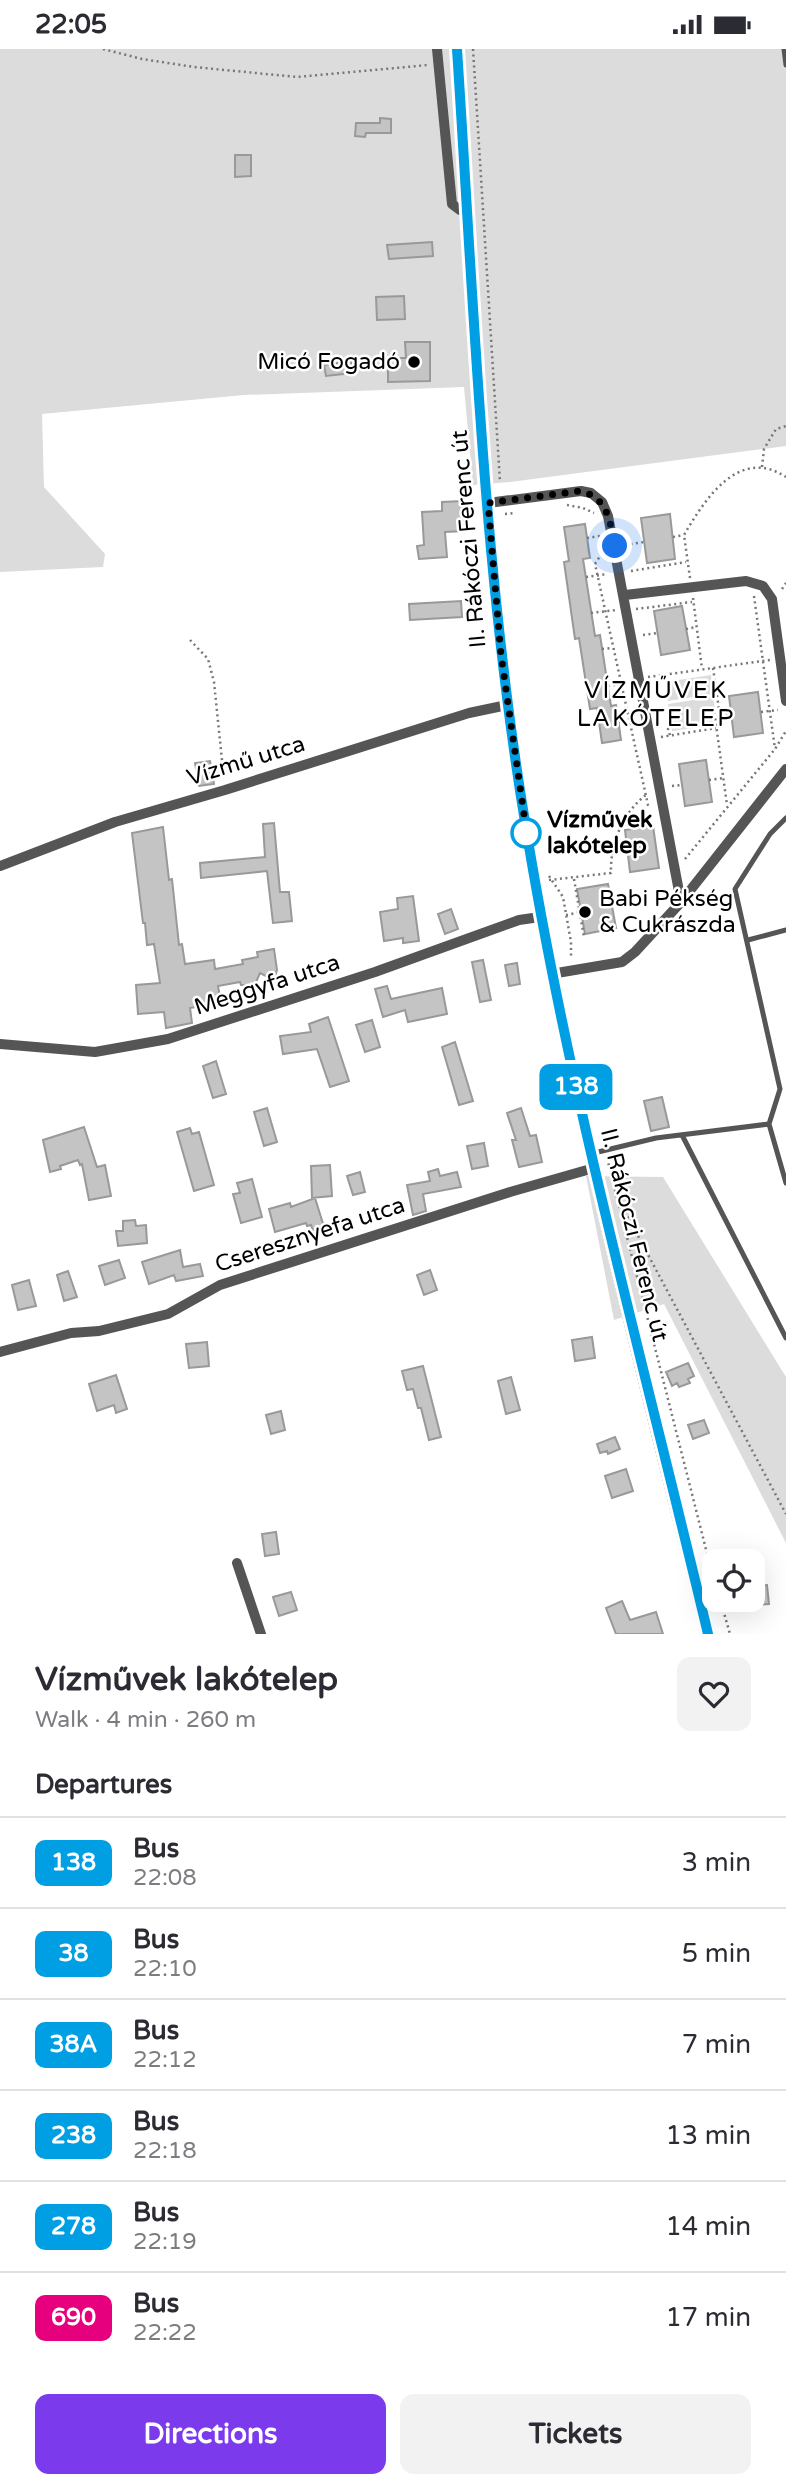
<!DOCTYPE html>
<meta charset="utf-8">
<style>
body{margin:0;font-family:"Varela Round",sans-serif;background:#f2f2f3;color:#2b2b33;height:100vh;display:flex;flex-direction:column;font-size:26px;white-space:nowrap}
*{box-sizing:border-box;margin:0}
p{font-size:23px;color:#7c7c81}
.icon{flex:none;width:38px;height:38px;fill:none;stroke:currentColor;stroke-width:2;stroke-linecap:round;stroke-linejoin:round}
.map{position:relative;height:1585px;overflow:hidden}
.side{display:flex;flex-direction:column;background:#fff;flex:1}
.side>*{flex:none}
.badge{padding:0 14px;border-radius:10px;font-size:24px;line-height:46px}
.fabs{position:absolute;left:702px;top:1500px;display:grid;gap:14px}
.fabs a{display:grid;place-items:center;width:63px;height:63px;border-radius:14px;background:#fff;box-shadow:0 7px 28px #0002;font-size:35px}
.you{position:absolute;width:35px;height:35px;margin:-18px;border:5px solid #fff;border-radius:50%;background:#1a73e8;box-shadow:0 0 0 10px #1a73e833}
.map>.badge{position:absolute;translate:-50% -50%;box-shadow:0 0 0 4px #fff}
h2{padding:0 35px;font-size:26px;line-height:63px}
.round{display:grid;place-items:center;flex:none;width:74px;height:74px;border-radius:14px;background:#f2f2f3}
.summary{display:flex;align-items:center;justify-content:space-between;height:119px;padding:0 35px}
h1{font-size:33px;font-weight:700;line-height:52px}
.primary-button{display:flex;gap:14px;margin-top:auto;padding:14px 35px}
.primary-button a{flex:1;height:80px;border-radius:14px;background:#7c3aed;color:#fff;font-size:28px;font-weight:700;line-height:80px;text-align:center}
.primary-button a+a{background:#f2f2f3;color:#2b2b33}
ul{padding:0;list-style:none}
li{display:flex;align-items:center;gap:21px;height:91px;padding:0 35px;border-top:2px solid #e1e1e2}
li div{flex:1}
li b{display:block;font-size:26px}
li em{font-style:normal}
li .badge{min-width:77px;font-weight:700;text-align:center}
.status{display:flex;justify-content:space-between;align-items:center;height:49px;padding:0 35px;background:#fff;direction:ltr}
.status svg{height:19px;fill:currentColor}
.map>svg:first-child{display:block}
</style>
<div class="status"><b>22:05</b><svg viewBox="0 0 49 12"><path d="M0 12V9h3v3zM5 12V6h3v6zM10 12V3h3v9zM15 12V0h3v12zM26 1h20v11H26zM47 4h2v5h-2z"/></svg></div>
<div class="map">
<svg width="786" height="1585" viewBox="0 0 786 1585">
<rect width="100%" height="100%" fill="#fff"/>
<!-- green -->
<path fill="#dcdcdc" d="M0,0H786V397L510,433L473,436L464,338L244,346L42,365L44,438L105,505L103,518L0,523Z
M711,626L713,645L668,652L665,633Z
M713,648L716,665L711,666L713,676L672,682L668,655Z
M586,1127L663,1128L786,1328V1494L664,1255L614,1271Z"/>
<!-- building -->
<path fill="#c4c4c4" stroke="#999" stroke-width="2" d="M380,69L391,70V84H366L365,88L355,87L356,74H380Z
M235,106H251V127L235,128Z
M432,193L433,207L389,210L387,196Z
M404,247L405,270L377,271L376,248Z
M405,293H430V332L388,333V318H398V309H406Z
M351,312L352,324L326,327L324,316Z
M462,452L464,482L445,483L447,508L419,510L417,497L424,496L422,463L442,462V453Z
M670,465L675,510L647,514L641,469Z
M585,475L590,509L583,510L595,587L600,586L611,657L616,656L621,691L602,694L597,659L590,660L579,589L575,590L564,513L569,512L564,478Z
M461,552L462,568L410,571L409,555Z
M682,557L690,601L661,606L654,562Z
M758,643L763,684L734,688L729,647Z
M706,711L712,753L685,757L679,715Z
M210,712L214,735L199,737L195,714Z
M274,774L280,843H289L292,872L273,874L267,822L201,829L200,814L265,808L263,775Z
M653,777L659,819L630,823L625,781Z
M163,778L169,831L172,830L179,896L182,895L185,915L214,911L215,920L243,915L242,911L258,908L257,903L274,900L277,921L274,931L260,924L253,940L245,936H241L240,933L218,937L221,954L190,959L192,974L166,979L164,963L138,965L136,936L160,934L154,895L147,896L145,874H143L132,784Z
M608,835L616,879L585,885L577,840Z
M413,847L419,892L403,894V889L384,892L380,863L398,860L397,849Z
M451,860L458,880L445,885L438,865Z
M483,911L491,951L480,953L472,913Z
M517,914L520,935L509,937L505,916Z
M387,937L391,950L442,939L447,965L408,973L405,961L383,968L375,940Z
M328,968L349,1032L330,1038L317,1000L283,1005L280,987L311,983L309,975Z
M372,971L380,998L365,1003L356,976Z
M455,993L473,1052L459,1056L442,998Z
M216,1012L226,1045L213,1049L203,1017Z
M662,1048L669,1078L651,1082L644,1052Z
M267,1059L277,1093L264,1097L254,1063Z
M521,1059L530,1087L536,1086L542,1113L519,1118L512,1091H516L507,1064Z
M84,1078L97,1118L105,1116L111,1147L89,1151L82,1115L80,1116L78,1111L60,1117L61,1120L50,1123L43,1091Z
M190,1079L192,1085L199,1083L214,1136L194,1142L177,1083Z
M484,1094L488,1117L472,1120L467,1097Z
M330,1116L332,1147L312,1149L311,1117Z
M438,1120L440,1127L457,1123L461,1138L423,1145L426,1162L413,1166L407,1136L430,1132L428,1123Z
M360,1123L365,1143L353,1146L347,1127Z
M252,1130L262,1168L241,1174L233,1145L240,1144L237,1134Z
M315,1149L325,1181L314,1185L311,1176L307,1177L306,1174L275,1183L269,1160L290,1154L291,1158Z
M135,1171L136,1177L146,1176L147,1194L118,1197L116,1182H123V1172Z
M180,1201L183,1218L200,1215L203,1227L176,1232L174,1226L149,1235L142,1213Z
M119,1211L125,1229L105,1236L99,1217Z
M430,1221L437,1241L424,1246L417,1226Z
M68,1222L77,1248L64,1252L57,1226Z
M29,1231L36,1257L18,1261L12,1236Z
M592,1288L595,1309L575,1312L572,1291Z
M207,1293L209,1317L189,1319L186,1295Z
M688,1314L694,1327L688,1330L690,1334L679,1338L677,1334L672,1337L666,1323Z
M423,1317L441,1388L429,1391L421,1359H418L413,1340L407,1341L402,1322Z
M116,1326L127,1360L116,1364L114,1356L97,1362L89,1335Z
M511,1328L520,1361L506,1365L498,1332Z
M281,1362L285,1381L271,1385L266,1366Z
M704,1371L709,1384L693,1390L688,1376Z
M615,1388L620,1400L608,1405L607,1402L600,1404L597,1395Z
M626,1420L633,1442L612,1449L605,1427Z
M276,1483L279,1505L265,1507L262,1485Z
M767,1536L769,1555L752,1556V1542H757L756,1537Z
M291,1543L297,1561L279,1567L273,1548Z
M622,1552L630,1571L656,1563L663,1585H616L606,1559Z"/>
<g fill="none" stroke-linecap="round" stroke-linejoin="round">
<!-- path -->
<path stroke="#777" stroke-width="2.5" stroke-dasharray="2 3.5" stroke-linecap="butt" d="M103,0L142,10L194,18L297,28L428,16
M473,0L500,433
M762,418L764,400L776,380L786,377
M567,456L583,459L594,464
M505,465L515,464
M673,488L684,486
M587,489L600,487
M625,496L644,493
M602,504L595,515L648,756L650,757
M631,522L686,513
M586,528L607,525
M690,529L684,486C705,450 739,397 786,428
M782,540L786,534
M754,547L775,700
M693,549L702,620
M636,560L692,553
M591,564L616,561
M686,580L696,578
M643,586L657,584
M190,591L208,610L214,633L224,731
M602,600L613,599
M713,619L720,667L715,668L727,756
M648,628L770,611
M608,637L621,635
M761,663L778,661
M720,667L731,666
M618,673L629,672
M670,686L668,680L672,679
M661,688L716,679
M709,731L724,729
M672,737L682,736
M611,805L628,802
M685,810L775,700L786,682
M549,827L563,848L571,893V910
M574,830L584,888
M549,831L611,824C610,795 623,763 646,746
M566,866L581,863
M607,1109L714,1532
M620,1153L786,1465
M720,1550L730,1585"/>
<!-- lane -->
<path stroke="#555" stroke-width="5" d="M784,0L786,16
M748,891L786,881
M769,1075L786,1134
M682,1086L786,1289
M594,1104L656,1089L769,1075L780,1040L735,840L770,785L786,769"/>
<!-- street -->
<path stroke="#555" stroke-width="10" d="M437,0L452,155L460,161L468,160
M488,454L581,442L591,444L602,453L608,467L681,853
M625,546L746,532L763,537L772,550L786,652
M0,817L115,773L225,741L469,664L507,656
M551,925L622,913L635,903L681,853L786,720
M0,995L95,1003L168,990L375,923L519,871L540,868
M0,1303L71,1284L99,1282L168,1265L220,1236L510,1143L594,1119
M237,1514L261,1585"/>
<!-- secondary -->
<path stroke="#222" stroke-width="14" d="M457,0C473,236 481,475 515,709C558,1005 637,1295 708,1585"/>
</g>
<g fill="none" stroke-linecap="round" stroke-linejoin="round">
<defs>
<path id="line" d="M457,0C474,257 483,518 525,773C569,1047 644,1315 708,1585"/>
</defs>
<!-- line casing -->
<use href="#line" stroke="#fff" stroke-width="16"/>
<!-- line -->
<use href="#line" stroke="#009ee3" stroke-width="10"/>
<!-- walk -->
<path stroke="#000" stroke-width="7" stroke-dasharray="0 12.6" d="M526,784L528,793L501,606L488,454L580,442C608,448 610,473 615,497"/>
</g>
<!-- markers -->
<g fill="#000" stroke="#fff" stroke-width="2.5">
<circle cx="414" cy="313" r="7"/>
<circle cx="585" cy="863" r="7"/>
</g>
<circle fill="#fff" stroke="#009ee3" stroke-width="3.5" cx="526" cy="784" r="14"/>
<g text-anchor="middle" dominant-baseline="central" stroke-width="5" stroke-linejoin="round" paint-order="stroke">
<!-- poi labels -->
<g font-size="23" fill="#000" stroke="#fff" text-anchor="end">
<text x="400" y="313">Micó Fogadó</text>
<text x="599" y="850" text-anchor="start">Babi Pékség<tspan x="599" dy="26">&amp; Cukrászda</tspan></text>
</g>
<!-- street labels -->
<g font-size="23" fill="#000" stroke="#fff">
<text transform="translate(469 490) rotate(-95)">II. Rákóczi Ferenc út</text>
<text transform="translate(246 712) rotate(-17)">Vízmű utca</text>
<text transform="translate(267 936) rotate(-18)">Meggyfa utca</text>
<text transform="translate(310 1186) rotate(-18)">Cseresznyefa utca</text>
<text transform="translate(634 1186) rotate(76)">II. Rákóczi Ferenc út</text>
</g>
<!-- stop labels -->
<g font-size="23" font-weight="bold" fill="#000" stroke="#fff" text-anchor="start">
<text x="547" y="771">Vízművek<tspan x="547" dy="26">lakótelep</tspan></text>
</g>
<!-- neighbourhood labels -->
<g font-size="24" letter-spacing="2" fill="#000" stroke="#fff">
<text x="656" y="641">VÍZMŰVEK<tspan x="656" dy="28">LAKÓTELEP</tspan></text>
</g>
</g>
</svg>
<div class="fabs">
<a><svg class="icon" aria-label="locate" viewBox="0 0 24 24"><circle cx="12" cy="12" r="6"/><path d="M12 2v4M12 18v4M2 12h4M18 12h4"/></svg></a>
</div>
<div class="you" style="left:615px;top:497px"></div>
<b class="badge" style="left:576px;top:1038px;background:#009ee3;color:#fff">138</b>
</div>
<section class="side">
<div class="summary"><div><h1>Vízművek lakótelep</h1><p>Walk · 4 min · 260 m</p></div><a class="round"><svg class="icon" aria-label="heart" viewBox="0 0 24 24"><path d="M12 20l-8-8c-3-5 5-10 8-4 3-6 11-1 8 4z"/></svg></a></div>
<h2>Departures</h2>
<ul>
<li><span class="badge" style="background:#009ee3;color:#fff">138</span><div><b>Bus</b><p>22:08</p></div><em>3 min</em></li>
<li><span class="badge" style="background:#009fe3;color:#fff">38</span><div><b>Bus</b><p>22:10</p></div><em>5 min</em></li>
<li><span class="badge" style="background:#009fe3;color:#fff">38A</span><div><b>Bus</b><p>22:12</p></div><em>7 min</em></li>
<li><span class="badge" style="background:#009ee3;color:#fff">238</span><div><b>Bus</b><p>22:18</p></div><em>13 min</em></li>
<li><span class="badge" style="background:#009ee3;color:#fff">278</span><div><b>Bus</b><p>22:19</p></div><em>14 min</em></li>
<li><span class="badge" style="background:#e6007e;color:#fff">690</span><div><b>Bus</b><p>22:22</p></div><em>17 min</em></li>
</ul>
<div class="primary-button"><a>Directions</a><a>Tickets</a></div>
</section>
